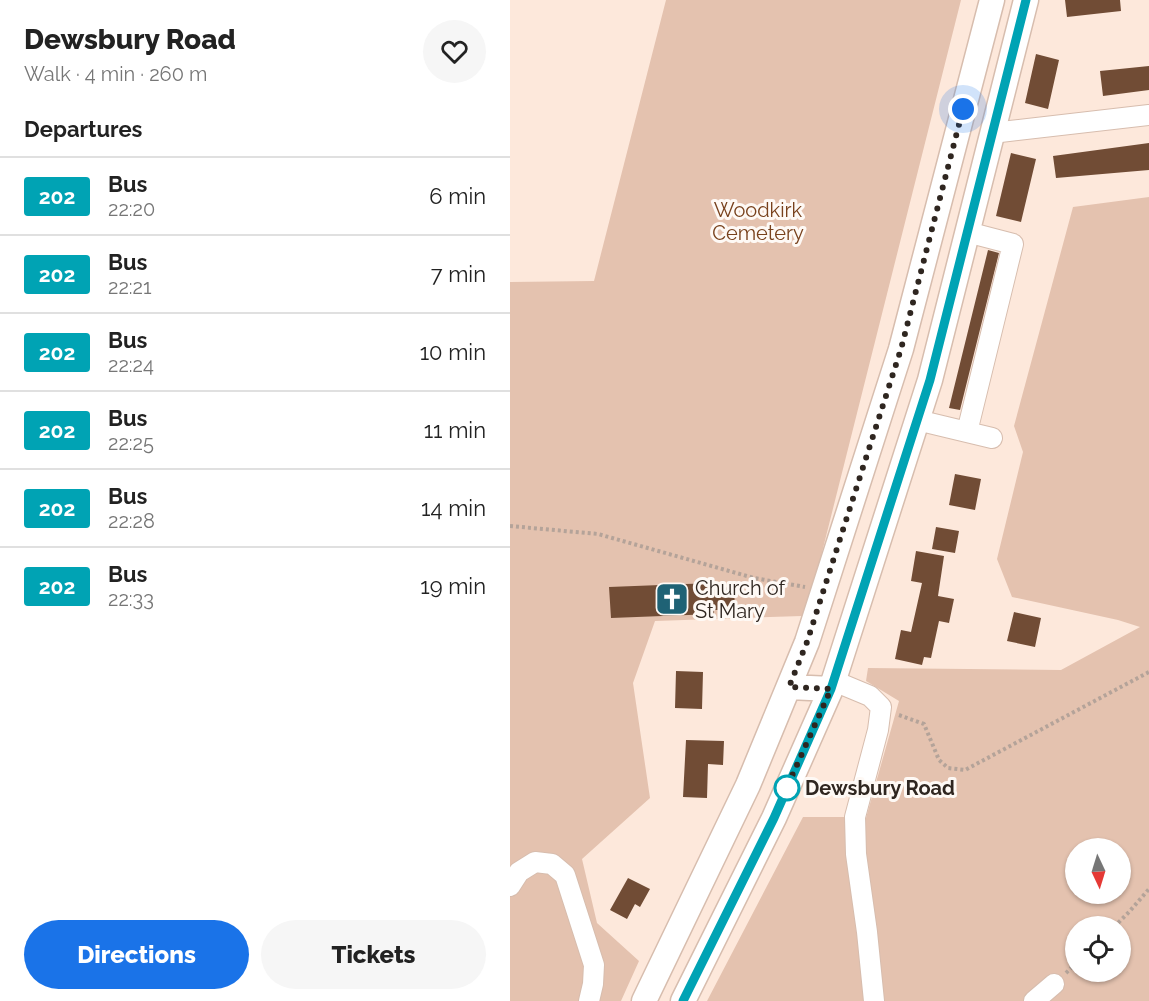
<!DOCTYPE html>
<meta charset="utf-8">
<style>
body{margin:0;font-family:Raleway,sans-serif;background:#f6f6f6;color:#222;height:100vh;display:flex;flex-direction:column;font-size:22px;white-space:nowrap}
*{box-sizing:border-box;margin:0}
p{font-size:20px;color:#767676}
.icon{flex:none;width:33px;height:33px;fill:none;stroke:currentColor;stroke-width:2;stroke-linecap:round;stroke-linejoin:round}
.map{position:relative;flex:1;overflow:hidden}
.panel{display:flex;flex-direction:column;background:#fff;width:510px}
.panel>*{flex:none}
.badge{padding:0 12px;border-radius:4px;font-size:21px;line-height:39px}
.needle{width:39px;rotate:176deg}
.buttons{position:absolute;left:555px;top:838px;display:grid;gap:12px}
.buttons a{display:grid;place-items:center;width:66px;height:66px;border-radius:50%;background:#fff;box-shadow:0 2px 4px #0004;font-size:30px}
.you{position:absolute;width:30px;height:30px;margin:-15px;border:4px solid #fff;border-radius:50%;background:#1a73e8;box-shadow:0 0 0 9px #1a73e833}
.map>.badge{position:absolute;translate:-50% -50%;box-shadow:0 0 0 3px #fff}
h2{padding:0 24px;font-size:22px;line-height:54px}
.round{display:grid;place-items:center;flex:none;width:63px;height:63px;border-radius:32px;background:#f6f6f6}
.head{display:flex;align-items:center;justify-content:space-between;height:102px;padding:0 24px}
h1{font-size:28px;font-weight:800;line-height:45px}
.primary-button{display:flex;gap:12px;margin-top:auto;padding:12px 24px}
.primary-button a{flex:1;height:69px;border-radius:36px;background:#1a73e8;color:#fff;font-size:24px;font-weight:800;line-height:69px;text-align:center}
.primary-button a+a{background:#f6f6f6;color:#222}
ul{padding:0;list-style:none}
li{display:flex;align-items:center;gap:18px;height:78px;padding:0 24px;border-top:2px solid #e0e0e0}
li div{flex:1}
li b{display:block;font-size:22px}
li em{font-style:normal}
li .badge{min-width:66px;font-weight:700;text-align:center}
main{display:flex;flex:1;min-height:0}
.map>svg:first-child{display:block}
</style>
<main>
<section class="panel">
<div class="head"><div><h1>Dewsbury Road</h1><p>Walk · 4 min · 260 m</p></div><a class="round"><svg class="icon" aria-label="heart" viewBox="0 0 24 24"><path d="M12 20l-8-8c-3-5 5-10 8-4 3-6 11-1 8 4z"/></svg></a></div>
<h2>Departures</h2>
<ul>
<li><span class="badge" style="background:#00a3b4;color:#fff">202</span><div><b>Bus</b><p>22:20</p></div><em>6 min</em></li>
<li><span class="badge" style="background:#00a3b4;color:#fff">202</span><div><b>Bus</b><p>22:21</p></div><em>7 min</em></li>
<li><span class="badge" style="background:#00a3b4;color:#fff">202</span><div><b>Bus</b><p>22:24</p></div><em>10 min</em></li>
<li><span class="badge" style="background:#00a3b4;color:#fff">202</span><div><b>Bus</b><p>22:25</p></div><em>11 min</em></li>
<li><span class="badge" style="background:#00a3b4;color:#fff">202</span><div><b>Bus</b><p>22:28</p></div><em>14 min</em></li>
<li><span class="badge" style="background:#00a3b4;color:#fff">202</span><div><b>Bus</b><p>22:33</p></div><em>19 min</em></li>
</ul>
<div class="primary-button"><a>Directions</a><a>Tickets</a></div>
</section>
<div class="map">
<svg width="639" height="1001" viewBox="0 0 639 1001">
<rect width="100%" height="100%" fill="#fde8db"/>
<!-- green -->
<path fill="#e4c2af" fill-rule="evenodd" d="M156,0H451L303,588L292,616L145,621L123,683L140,798L72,859L87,923L129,961L111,1001H0V282L84,281Z
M639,197V1001H197L293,817H345L356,818L389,701L356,681L358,668L551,670L630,627L608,620L502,597L487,559L513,452L504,426L563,207ZM566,849H610V894H566ZM566,927H610V972H566Z"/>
<!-- building -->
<path fill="#714c35" d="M555,0H610L611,11L557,17Z
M526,54L549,60L538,109L515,103Z
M639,66V90L593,96L590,71Z
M639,143V170L546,178L543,156Z
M501,153L526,159L511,222L486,216Z
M478,250L489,253L450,410L439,408Z
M445,474L471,479L465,510L439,505Z
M426,527L449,531L445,553L422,549Z
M406,551L434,556L428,596L444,599L439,623L429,621L421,658L414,657L412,665L385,659L391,630L401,632L412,583L401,581Z
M202,583V588L224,587L225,610H204V614L101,618L99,587Z
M504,612L531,618L525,647L497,641Z
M166,671L193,672L192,709L165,708Z
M176,740L214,741L213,765L198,764L197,798L173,797Z
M118,878L140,889L130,907L125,904L117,919L100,910Z"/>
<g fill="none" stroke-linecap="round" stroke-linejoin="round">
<defs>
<path id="minor" d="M482,133L639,115
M407,420L482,438
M457,432L503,244L457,232
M324,681L360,696L371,707L368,730L345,817L346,854L357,932L364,1001
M0,886L9,872L25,862L42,864L55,875L84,965L83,984L79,1001
M524,1001L544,984"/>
<path id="major" d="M279,687L321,689
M134,1001L238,785L297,642L391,349L482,0
M173,1001L264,818L321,689L420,380L516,0"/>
</defs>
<!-- minor casing -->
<use href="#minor" stroke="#d7bdae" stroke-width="22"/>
<!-- major casing -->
<use href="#major" stroke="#d7bdae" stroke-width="27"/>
<!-- path -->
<path stroke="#b4a399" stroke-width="4" stroke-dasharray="3 3" stroke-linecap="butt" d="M0,526L88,534L244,578L295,587
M389,715L414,724L429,760L438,768L455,770L639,672
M604,927L619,912L639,889
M556,973L566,963"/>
<!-- minor -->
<use href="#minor" stroke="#fff" stroke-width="20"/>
<!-- major -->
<use href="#major" stroke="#fff" stroke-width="24"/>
</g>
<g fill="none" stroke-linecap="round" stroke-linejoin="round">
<defs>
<path id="line" d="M173,1001L264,818L321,689L420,380L516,0"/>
</defs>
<!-- line casing -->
<use href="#line" stroke="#fff" stroke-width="14"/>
<!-- line -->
<use href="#line" stroke="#00a3b4" stroke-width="9"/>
<!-- walk -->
<path stroke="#2f2620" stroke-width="6" stroke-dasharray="0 10.8" d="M277,788L273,796L321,689L279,687L297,642L391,349L453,109"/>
</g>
<!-- icons -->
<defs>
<symbol id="church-square" viewBox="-11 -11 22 22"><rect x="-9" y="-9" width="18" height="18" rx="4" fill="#1f6275" stroke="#fef9f5"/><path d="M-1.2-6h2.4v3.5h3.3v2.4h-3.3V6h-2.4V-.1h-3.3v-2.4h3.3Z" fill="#fff"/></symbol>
</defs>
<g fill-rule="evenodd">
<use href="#church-square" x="143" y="580" width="38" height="38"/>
</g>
<!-- markers -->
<circle fill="#fff" stroke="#00a3b4" stroke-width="3" cx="277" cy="788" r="12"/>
<g text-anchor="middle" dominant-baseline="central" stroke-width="6" stroke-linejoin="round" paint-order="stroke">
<!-- park labels -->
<g font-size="20" fill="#78411c" stroke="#fef9f5">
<text x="248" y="210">Woodkirk<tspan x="248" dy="23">Cemetery</tspan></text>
</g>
<!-- poi labels -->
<g font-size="20" fill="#2f2620" stroke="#fef9f5" text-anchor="start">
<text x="185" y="588">Church of<tspan x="185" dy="23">St Mary</tspan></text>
</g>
<!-- stop labels -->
<g font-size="20" font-weight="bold" fill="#2f2620" stroke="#fef9f5" text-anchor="start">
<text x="295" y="788">Dewsbury Road</text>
</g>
</g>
</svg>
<div class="buttons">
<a><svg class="needle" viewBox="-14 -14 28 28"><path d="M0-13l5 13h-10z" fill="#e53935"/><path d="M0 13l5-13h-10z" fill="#767676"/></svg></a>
<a><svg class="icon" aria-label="locate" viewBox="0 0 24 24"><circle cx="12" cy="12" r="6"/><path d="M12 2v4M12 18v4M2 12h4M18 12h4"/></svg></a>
</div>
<div class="you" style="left:453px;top:109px"></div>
</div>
</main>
